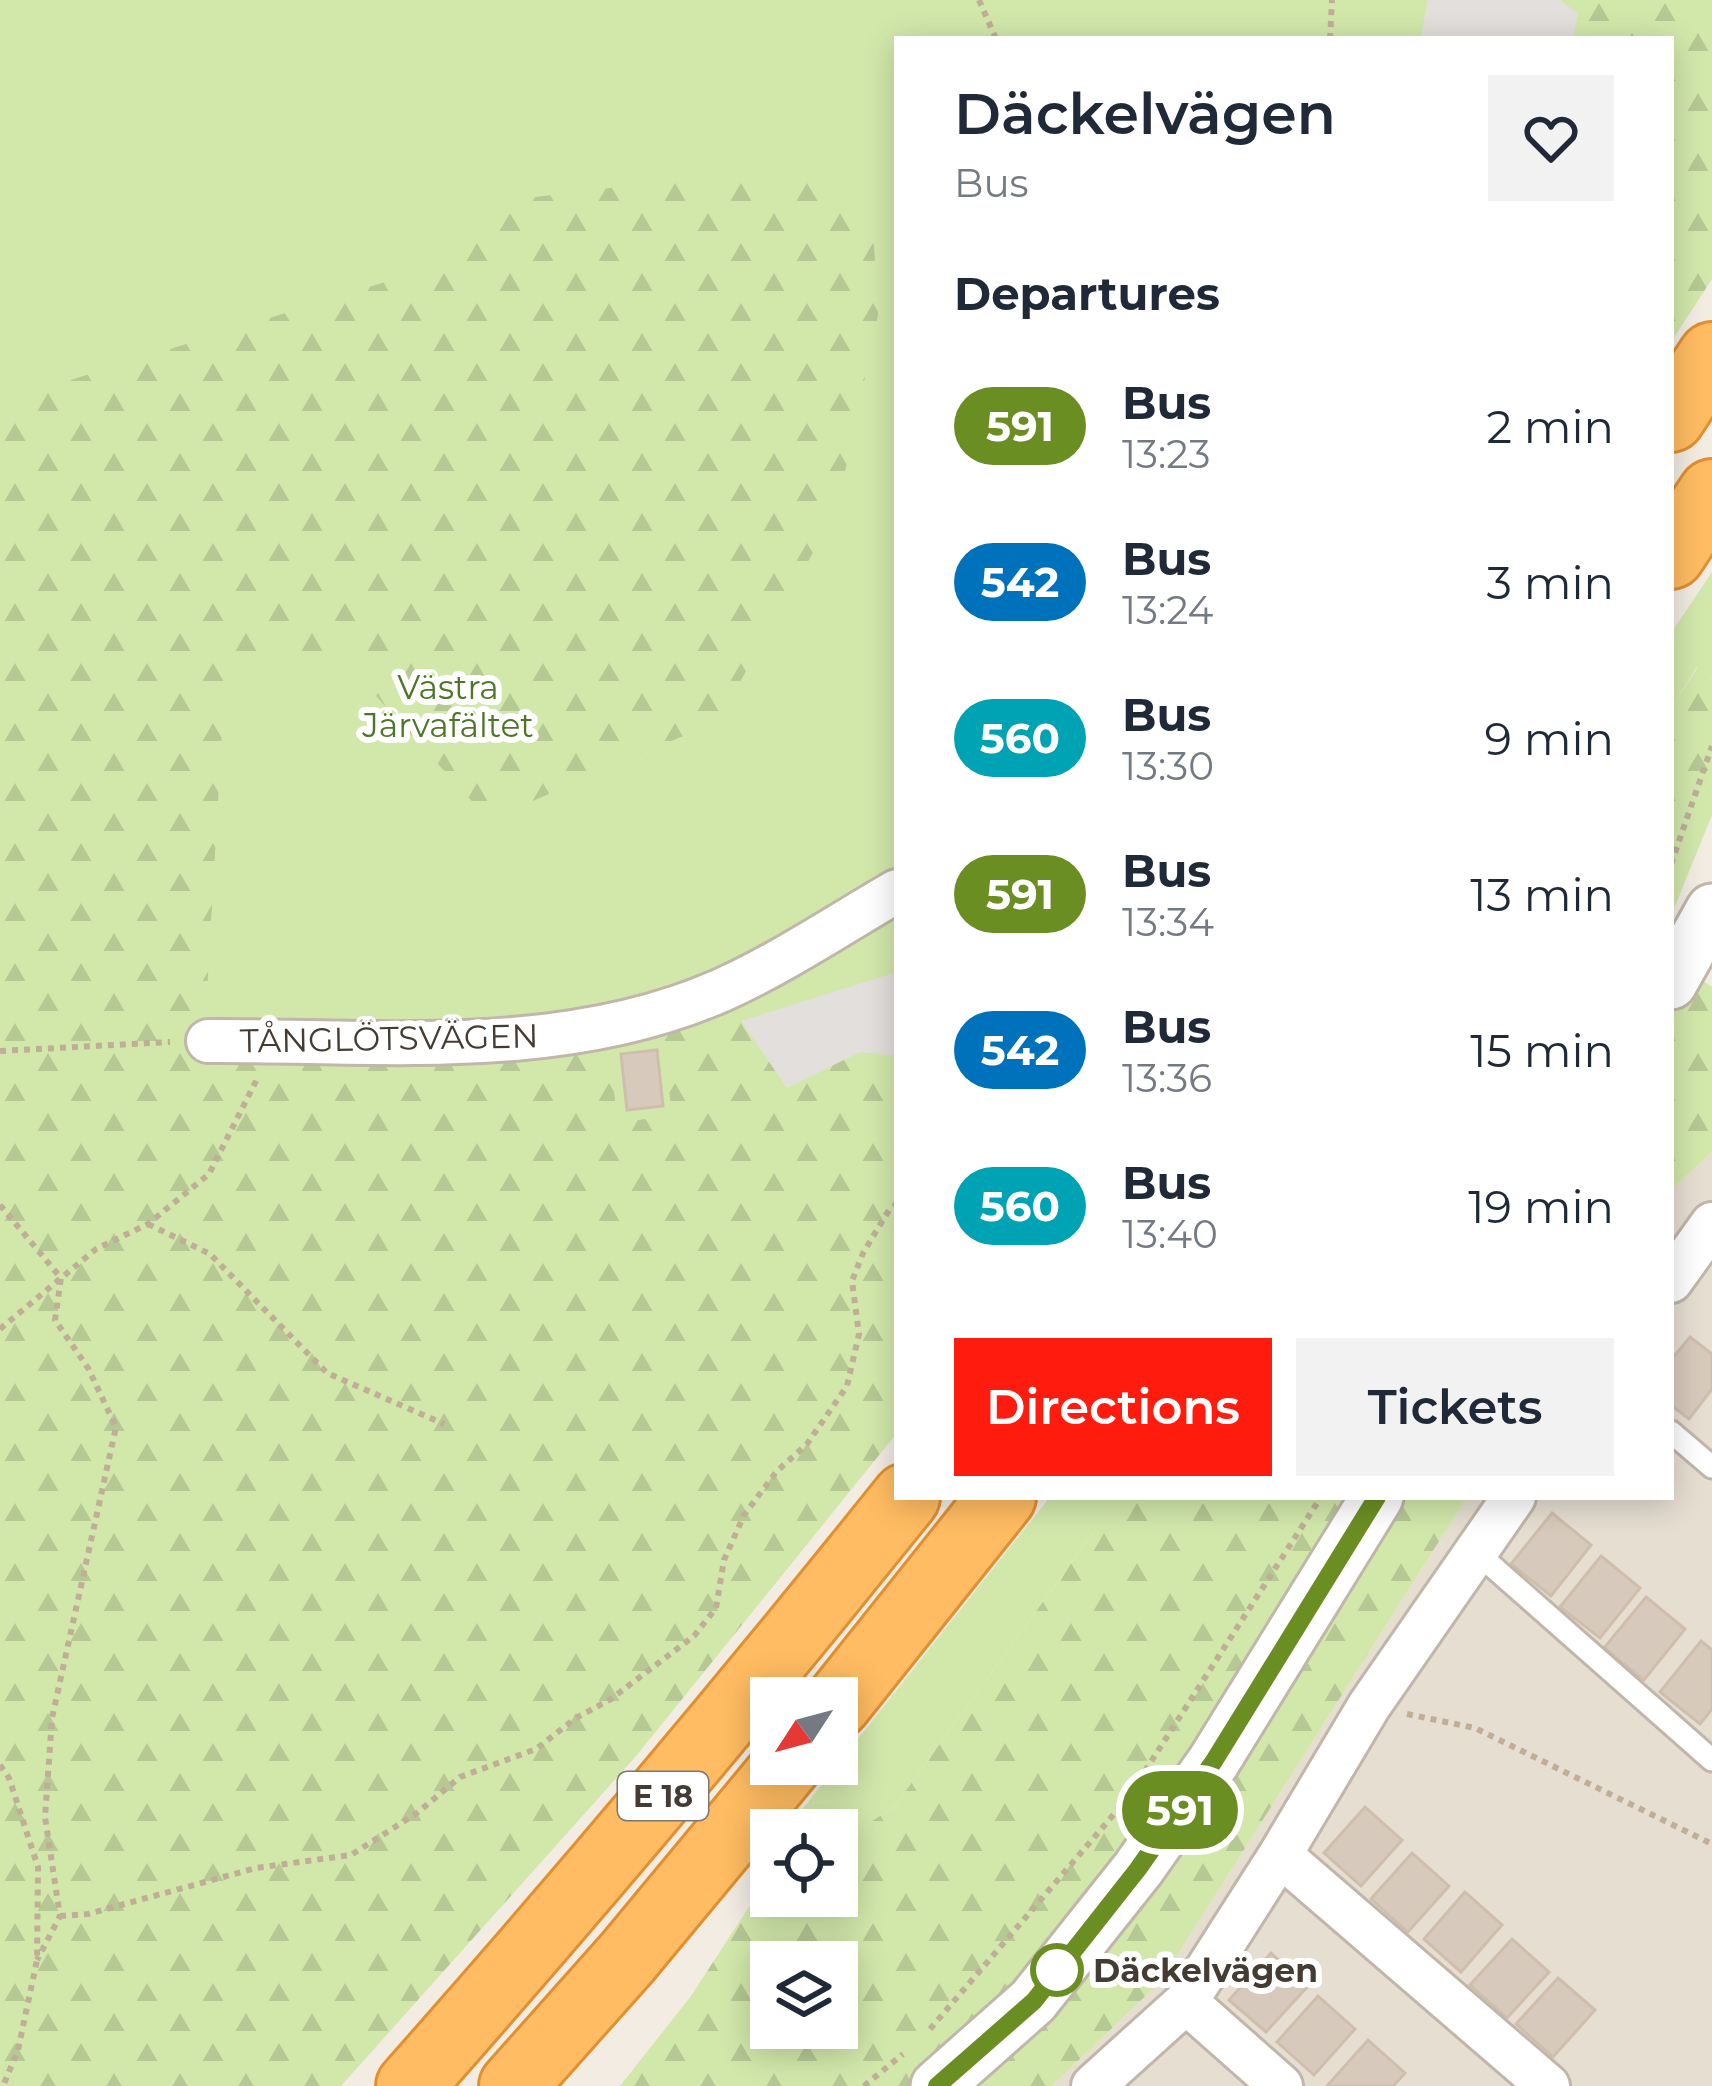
<!DOCTYPE html>
<meta charset="utf-8">
<style>
body{margin:0;font-family:Montserrat,sans-serif;background:#f2f2f3;color:#1f2937;height:100vh;display:flex;flex-direction:column;font-size:45px;white-space:nowrap}
*{box-sizing:border-box;margin:0}
p{font-size:39px;color:#747a83}
.icon{flex:none;width:66px;height:66px;fill:none;stroke:currentColor;stroke-width:2;stroke-linecap:round;stroke-linejoin:round}
.map{position:relative;flex:1;overflow:hidden}
.side{position:absolute;left:894px;top:36px;width:780px;height:1464px;display:flex;flex-direction:column;background:#fff;border-radius:0px;box-shadow:0 6px 30px #0003}
.side>*{flex:none}
.badge{padding:0 24px;border-radius:39px;font-size:42px;line-height:78px}
.needle{width:78px;rotate:234deg}
.fabs{position:absolute;left:750px;top:1677px;display:grid;gap:24px}
.fabs a{display:grid;place-items:center;width:108px;height:108px;border-radius:0px;background:#fff;box-shadow:0 6px 30px #0003;font-size:60px}
.map>.badge{position:absolute;translate:-50% -50%;box-shadow:0 0 0 6px #fff}
h2{padding:0 60px;font-size:45px;line-height:108px}
.round{display:grid;place-items:center;flex:none;width:126px;height:126px;border-radius:0px;background:#f2f2f3}
.head{display:flex;align-items:center;justify-content:space-between;height:204px;padding:0 60px}
h1{font-size:57px;font-weight:600;line-height:90px}
.action{display:flex;gap:24px;margin-top:auto;padding:24px 60px}
.action a{flex:1;height:138px;border-radius:0px;background:#ff1c0e;color:#fff;font-size:48px;font-weight:600;line-height:138px;text-align:center}
.action a+a{background:#f2f2f3;color:#1f2937}
ul{padding:0;list-style:none}
li{display:flex;align-items:center;gap:36px;height:156px;padding:0 60px}
li div{flex:1}
li b{display:block;font-size:45px}
li em{font-style:normal}
li .badge{min-width:132px;font-weight:700;text-align:center}
.map>svg:first-child{display:block}
</style>
<div class="map">
<svg width="1712" height="2086" viewBox="0 0 1712 2086">
<defs>
<pattern id="forest-firs" width="22" height="20" patternUnits="userSpaceOnUse" patternTransform="scale(3)"><rect width="22" height="20" fill="#d2e8ab"/><path d="M5 1l3.5 6h-7zM16 11l3.5 6h-7z" fill="#b6c894"/></pattern>
</defs>
<rect width="100%" height="100%" fill="#f2ece3"/>
<!-- residential -->
<path fill="#e6ded1" d="M1712,1152V2086H1052L1161,1981L1467,1497H1671V1190Z"/>
<!-- green -->
<path fill="#d2e8ab" d="M0,0H1712L1671,39H897V1286L0,2086Z
M1712,572V680L1697,667L1671,708V633Z
M1712,779V815L1671,916V881L1683,821Z
M1050,1497H1119L894,1807L837,1843V1830H786Z"/>
<!-- forest -->
<path fill="url(#forest-firs)" fill-rule="evenodd" d="M1560,0H1712V279L1671,342V39H1573L1577,15Z
M685,179L808,183L873,229L878,315L837,510L718,721L489,820L345,662L226,663L203,1062L607,1039L618,1123L672,1115L661,1022L733,998L741,1021L860,1052L897,1056V1433L637,1755L341,2086H0V402L430,268L535,197Z
M1698,667L1712,680V779L1683,821L1671,881V708Z
M1671,959L1712,987V1152L1671,1190Z
M1119,1497H1467L1161,1981L1052,2086H620L691,1996L760,1890L771,1883V1896H837V1843L894,1807ZM771,1962H837V2028H771Z"/>
<!-- parking -->
<path fill="#e3dfdc" d="M1428,0H1560L1578,14L1573,39H1420Z
M897,972V1056L860,1052L787,1088L741,1021Z"/>
<!-- building -->
<path fill="#d7cabc" stroke="#cfbeac" stroke-width="3" d="M657,1050L663,1106L627,1110L621,1054Z
M1690,1337L1712,1354V1389L1689,1419L1671,1405V1360Z
M1552,1513L1591,1545L1551,1596L1511,1564Z
M1601,1556L1640,1588L1600,1638L1560,1607Z
M1646,1597L1685,1629L1644,1680L1604,1648Z
M1701,1641L1712,1650V1709L1700,1724L1660,1692Z
M1365,1807L1402,1840L1361,1886L1324,1853Z
M1412,1853L1449,1886L1408,1932L1371,1899Z
M1465,1892L1502,1925L1461,1972L1424,1939Z
M1512,1939L1549,1972L1507,2018L1470,1985Z
M1271,1953L1308,1986L1266,2032L1229,2000Z
M1558,1978L1595,2010L1553,2057L1516,2024Z
M1318,1996L1355,2029L1314,2075L1277,2042Z
M1368,2040L1405,2073L1393,2086H1327Z"/>
<g fill="none" stroke-linecap="round" stroke-linejoin="round">
<defs>
<path id="service" d="M1671,1432L1712,1467
M1475,1551L1712,1760"/>
<path id="minor" d="M208,1041C379,1040 561,1061 722,990C782,963 840,924 897,891
M1671,1281L1712,1224
M1280,1855L1548,2086
M1186,2002L1281,2086
M1093,2086L1186,2002L1280,1855L1369,1706L1514,1497"/>
<path id="tertiary" d="M1671,983L1712,910
M937,2086L1033,2001L1138,1869L1214,1761L1377,1497"/>
<path id="motorway" d="M1671,418L1712,356
M1671,555L1712,493
M837,1704L1002,1497
M410,2086C580,1894 745,1698 906,1497
M513,2086L627,1958L788,1764"/>
</defs>
<!-- service casing -->
<use href="#service" stroke="#c1b6a9" stroke-width="27"/>
<!-- minor casing -->
<use href="#minor" stroke="#c1b6a9" stroke-width="48"/>
<!-- tertiary casing -->
<use href="#tertiary" stroke="#c1b6a9" stroke-width="57"/>
<!-- motorway casing -->
<use href="#motorway" stroke="#e18f2f" stroke-width="72"/>
<!-- path -->
<path stroke="#c0ae97" stroke-width="6" stroke-dasharray="6 6" stroke-linecap="butt" d="M979,0L996,39
M1330,39L1332,0
M1671,864L1712,746
M0,1051L170,1042
M0,1205L61,1278L55,1320L88,1368L116,1427L52,1718L45,1817L60,1916L37,1960
M148,1224L210,1254L327,1373L444,1424
M0,1329L96,1249L148,1224L209,1174L257,1079
M1407,1714L1475,1728L1712,1844
M0,1765L9,1778L38,1867L37,1960L18,2050L3,2086
M60,1916L88,1914L256,1868L351,1855L417,1813L460,1777L536,1749L576,1718L611,1699L694,1636L716,1608L724,1560L744,1515L777,1471L807,1444L847,1386L859,1334L852,1281L863,1253L889,1210L897,1204
M930,2029L1127,1799L1321,1497
M864,2086L903,2054"/>
<!-- service -->
<use href="#service" stroke="#fff" stroke-width="21"/>
<!-- minor -->
<use href="#minor" stroke="#fff" stroke-width="42"/>
<!-- tertiary -->
<use href="#tertiary" stroke="#fff" stroke-width="51"/>
<!-- motorway -->
<use href="#motorway" stroke="#ffbc62" stroke-width="66"/>
</g>
<g fill="none" stroke-linecap="round" stroke-linejoin="round">
<defs>
<path id="line" d="M937,2086L1034,2001L1138,1869L1214,1761L1377,1497"/>
</defs>
<!-- line casing -->
<use href="#line" stroke="#fff" stroke-width="27"/>
<!-- line -->
<use href="#line" stroke="#6b8e23" stroke-width="18"/>
</g>
<!-- markers -->
<circle fill="#fff" stroke="#6b8e23" stroke-width="6" cx="1057" cy="1970" r="24"/>
<g text-anchor="middle" dominant-baseline="central" stroke-width="12" stroke-linejoin="round" paint-order="stroke">
<!-- shield labels -->
<rect fill="#fff" stroke="#7c7670" stroke-width="3" x="618" y="1772" width="90" height="48" rx="9"/>
<g font-size="30" font-weight="bold" fill="#443c33">
<text x="663" y="1796">E 18</text>
</g>
<!-- park labels -->
<g font-size="33" fill="#4c7726" stroke="#fff">
<text x="448" y="687">Västra<tspan x="448" dy="38">Järvafältet</tspan></text>
</g>
<!-- street labels -->
<g font-size="33" fill="#443c33" stroke="#fff">
<text transform="translate(389 1038) rotate(-1)">TÅNGLÖTSVÄGEN</text>
</g>
<!-- stop labels -->
<g font-size="33" font-weight="bold" fill="#443c33" stroke="#fff" text-anchor="start">
<text x="1093" y="1970">Däckelvägen</text>
</g>
</g>
</svg>
<div class="fabs">
<a><svg class="needle" viewBox="-14 -14 28 28"><path d="M0-13l5 13h-10z" fill="#e53935"/><path d="M0 13l5-13h-10z" fill="#747a83"/></svg></a>
<a><svg class="icon" aria-label="locate" viewBox="0 0 24 24"><circle cx="12" cy="12" r="6"/><path d="M12 2v4M12 18v4M2 12h4M18 12h4"/></svg></a>
<a><svg class="icon" aria-label="layers" viewBox="0 0 24 24"><path d="M12 4l9 5-9 5-9-5zM3 14l9 5 9-5"/></svg></a>
</div>
<b class="badge" style="left:1180px;top:1810px;background:#6b8e23;color:#fff">591</b>
<section class="side">
<div class="head"><div><h1>Däckelvägen</h1><p>Bus</p></div><a class="round"><svg class="icon" aria-label="heart" viewBox="0 0 24 24"><path d="M12 20l-8-8c-3-5 5-10 8-4 3-6 11-1 8 4z"/></svg></a></div>
<h2>Departures</h2>
<ul>
<li><span class="badge" style="background:#6b8e23;color:#fff">591</span><div><b>Bus</b><p>13:23</p></div><em>2 min</em></li>
<li><span class="badge" style="background:#0072bc;color:#fff">542</span><div><b>Bus</b><p>13:24</p></div><em>3 min</em></li>
<li><span class="badge" style="background:#00a3b4;color:#fff">560</span><div><b>Bus</b><p>13:30</p></div><em>9 min</em></li>
<li><span class="badge" style="background:#6b8e23;color:#fff">591</span><div><b>Bus</b><p>13:34</p></div><em>13 min</em></li>
<li><span class="badge" style="background:#0072bc;color:#fff">542</span><div><b>Bus</b><p>13:36</p></div><em>15 min</em></li>
<li><span class="badge" style="background:#00a3b4;color:#fff">560</span><div><b>Bus</b><p>13:40</p></div><em>19 min</em></li>
</ul>
<div class="action"><a>Directions</a><a>Tickets</a></div>
</section>
</div>
